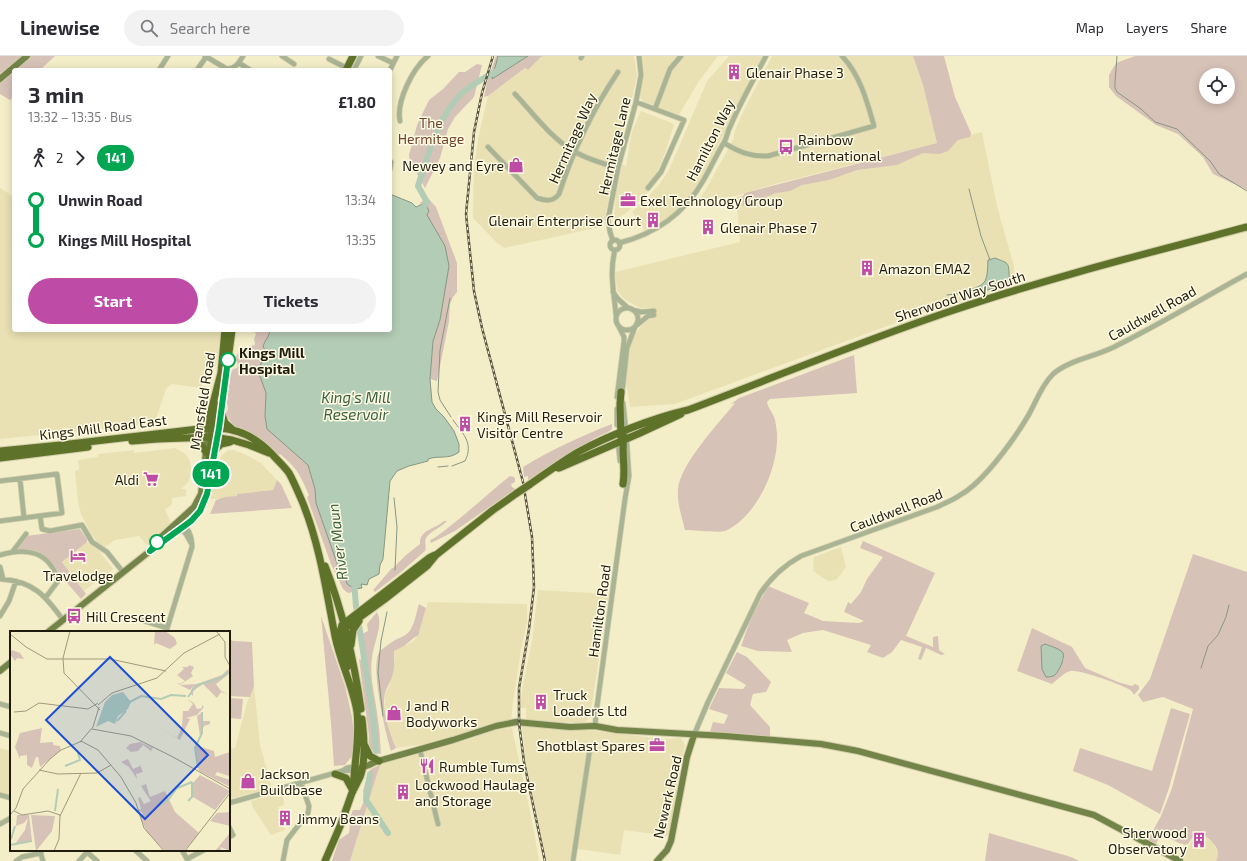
<!DOCTYPE html>
<meta charset="utf-8">
<style>
body{margin:0;font-family:"Exo 2",sans-serif;background:#f2f2f3;color:#2b2b33;height:100vh;display:flex;flex-direction:column;font-size:15px;white-space:nowrap}
*{box-sizing:border-box;margin:0}
p{font-size:13px;color:#7c7c81}
.icon{flex:none;width:22px;height:22px;fill:none;stroke:currentColor;stroke-width:2;stroke-linecap:round;stroke-linejoin:round}
.map{position:relative;flex:1;overflow:hidden}
.panel{position:absolute;left:12px;top:12px;width:380px;height:264px;display:flex;flex-direction:column;background:#fff;border-radius:4px;box-shadow:0 2px 10px #0003}
.panel>*{flex:none}
.badge{padding:0 8px;border-radius:13px;font-size:14px;line-height:26px}
.tools{position:absolute;left:1199px;top:12px;display:grid;gap:8px}
.tools a{display:grid;place-items:center;width:36px;height:36px;border-radius:50%;background:#fff;box-shadow:0 2px 10px #0003;font-size:20px}
.map>.badge{position:absolute;translate:-50% -50%;box-shadow:0 0 0 2px #fff}
.legs{display:flex;align-items:center;gap:6px;height:44px;padding:0 16px;font-size:13px}
.legs p{margin-inline-start:auto}
.head{display:flex;align-items:center;justify-content:space-between;height:68px;padding:0 16px}
h1{font-size:22px;font-weight:700;line-height:30px}
.primary-button{display:flex;gap:8px;margin-top:auto;padding:8px 16px}
.primary-button a{flex:1;height:46px;border-radius:24px;background:#be4ba5;color:#fff;font-size:16px;font-weight:700;line-height:46px;text-align:center}
.primary-button a+a{background:#f2f2f3;color:#2b2b33}
ul{padding:0 16px;list-style:none}
li{display:flex;align-items:center;gap:14px;height:40px;font-size:15px}
li i{display:grid;place-items:center;width:6px;height:100%;margin:0 5px;background:currentColor}
li i::after{content:'';width:10px;height:10px;margin:-5px;border:3px solid;border-radius:50%;background:#fff}
li p{margin-inline-start:auto}
li:first-child i{background:linear-gradient(#0000 50%,currentColor 0)}
li:last-child i{background:linear-gradient(currentColor 50%,#0000 0)}
header{display:flex;align-items:center;gap:24px;box-sizing:border-box;height:56px;padding:0 20px;background:#fff;border-bottom:1px solid #e1e1e2}
header strong{font-size:19px}
nav{display:flex;gap:22px;margin-inline-start:auto;font-size:14px}
.search{width:280px;height:36px;background:#f2f2f3;display:flex;align-items:center;gap:10px;box-sizing:border-box;padding:0 14px;border-radius:22px;color:#7c7c81;font-size:15px}
.map>svg:first-child{display:block}
</style>
<header>
<strong>Linewise</strong>
<div class="search"><svg class="icon" aria-label="search" viewBox="0 0 24 24"><circle cx="10" cy="10" r="6"/><path d="M15 15l6 6"/></svg>Search here</div>
<nav><a>Map</a><a>Layers</a><a>Share</a></nav>
</header>
<div class="map">
<svg width="1247" height="805" viewBox="0 0 1247 805">
<rect width="100%" height="100%" fill="#f4eec8"/>
<!-- built -->
<path fill="#e9e1b4" d="M544,0H634L637,19L633,38L617,101L604,167L600,171L505,192L498,188L473,162L474,111L478,83L488,40L525,12L528,14L541,1Z
M642,0H718L699,25L679,59L645,46L641,43L640,40L644,16Z
M729,0H763L703,120L689,142L677,154L660,169L644,176L643,171L632,156L659,129L669,114L707,25Z
M772,0H913L923,29L937,87L775,128L735,140L723,142L714,140L697,145L705,135L733,84L735,74L744,54Z
M641,55L672,67L674,69L665,97L657,116L647,130L651,133L625,158L614,164L616,137L622,109L626,110L632,75Z
M982,76L997,150L1014,210L1015,229L928,255L675,348L630,351L626,325L631,287L636,277L642,269L648,264L655,261L653,252H640L624,243L617,234L615,216L740,186L736,141Z
M0,132L14,141V274H221L216,310L212,313L204,314L201,332L171,328L166,333L156,363L151,368L0,383Z
M175,392L184,397L188,401L190,405L192,417L188,426L181,433H186V440L172,442V448L165,454L170,464V468L147,489L139,480L115,484L105,491L97,486L91,478L81,458L78,445L75,415L79,414L78,404L98,401V398L134,394V397Z
M228,394H234L244,398L261,407L277,424L273,434L237,438V440L220,443H209L215,418L221,400Z
M87,486L99,495L113,513L84,535L62,506Z
M841,491L846,511L836,524L828,525L813,515L814,501Z
M538,534L609,538L590,661L585,666L579,667L526,664V652H520L523,628L532,585Z
M428,546L527,548V566L521,594L513,646L511,664L426,688L396,692L386,664L385,647V637L389,631L395,604L394,595L412,586L418,580Z
M254,630L260,689L272,732L229,743V693L235,692L247,647Z
M522,670L594,675L664,683L681,682L685,689L681,706L669,780L624,774L620,799L572,792L570,805H546L525,702Z
M512,672L533,770L539,805H350L380,709L474,682L494,674Z
M0,692L11,695V739L0,736Z
M278,737L283,740L284,749L278,751L285,774L271,779L253,752L251,745Z
M1196,775L1214,787L1218,798L1216,805H1185L1178,801L1184,789L1189,790Z"/>
<!-- green -->
<path fill="#d7c2b7" fill-rule="evenodd" d="M0,0H23L0,18Z
M31,0H55L40,14H14V40L10,44L0,38V27Z
M496,0H498L492,23L528,0H544L541,1L528,14L525,12L488,40L484,41L487,26Z
M913,0H944L955,41L971,77L970,81L958,84L948,95L940,98L923,97L897,109L857,114L829,124L802,129L790,135L776,137L743,150L742,142L745,137L937,87L923,29Z
M1135,0H1247V134L1213,118L1203,101L1178,78L1156,69L1116,40L1109,31V19L1116,7ZM1206,19H1228V41H1206Z
M477,8L482,9L474,41L455,61L448,73L440,102L425,132L410,105L409,99L417,69L429,44L443,33L459,16H465Z
M427,141L436,151L457,207V236L453,241L450,248L449,265L437,325L430,323L433,285L440,264L449,210L434,171L420,147Z
M253,274H270L263,304L258,315L266,337L265,360L267,372L308,409L315,433L316,447L344,516L347,528L353,531L352,536L348,537L343,533L331,508L307,441L309,439C300,419 298,413 280,398L277,400L254,379L234,370L228,362L226,356L228,354L227,346L231,317L233,313L237,312L238,308L235,303L239,295C245,293 249,290 255,289L254,283L256,278Z
M854,299L857,337L770,343L767,346C768,352 771,354 773,359C776,364 776,371 777,377C779,411 757,461 725,475C719,477 693,474 685,474C682,461 677,448 678,434C679,409 719,367 735,347L731,348L739,342Z
M612,368V373L608,376L595,382L528,424V420L524,421L523,411C551,394 581,380 612,368Z
M510,420L514,421L515,423V426L511,428L512,431L515,433L455,475L431,487L430,484L436,481C462,462 485,440 510,420Z
M277,424L281,428L292,452L210,458L216,444L225,441L237,440V438L273,434Z
M444,465H447C442,471 429,476 426,482C424,487 427,491 425,495L401,516L375,536L373,534L392,512H393L406,499L420,488C419,473 436,473 444,465Z
M80,473L87,483V486L62,506L86,538L81,543L43,499L30,494L18,493L17,492L26,480Z
M863,485L935,517L906,580L933,591V581L938,580L939,594L945,598L941,599L926,592L921,604L918,603L922,591L901,584L892,596L883,602L867,596L871,589L823,574L803,577L787,584L792,596L758,595L741,590L751,562L768,530L809,547L804,557L823,565L859,567L864,565L844,556L848,546L851,548L861,536L867,523L883,501L860,492Z
M1193,498L1247,516V805H1216C1223,790 1208,782 1197,775L1188,788L1184,789L1182,787L1181,788L1167,781L1166,782L1160,780L1156,788L1148,784L1161,760L1172,732L1193,653L1163,641L1143,646L1138,639L1150,623Z
M419,548L426,552L418,580L415,581L404,590L394,595C394,603 395,609 393,617C392,624 387,630 385,637C381,653 390,677 396,692L391,695C386,679 369,608 380,595C382,593 392,586 395,584C399,582 405,580 408,577C415,569 416,557 419,548Z
M377,556C384,569 373,588 372,602C369,622 376,643 378,664C380,675 380,687 381,698C370,697 368,689 369,680L359,603L363,604L359,580L368,575L367,568Z
M321,560L345,630L352,661L355,688L352,700L345,709L334,710L331,667Z
M1032,572L1072,591L1085,612L1118,626L1132,630L1135,628L1139,630V633L1134,639C1133,637 1132,635 1130,634C1123,629 1078,613 1070,615C1064,617 1057,624 1052,628L1017,615ZM1041,590L1064,603L1050,621L1042,613Z
M229,582L233,585L252,586L254,630L250,641L229,640Z
M737,596L747,601L771,626L766,636L753,638L750,649L770,671V681L710,676L713,666L724,668L728,659L709,653L719,632L743,633L746,629L726,617Z
M229,642L243,643L241,663L229,662Z
M1171,652L1190,658L1169,732L1160,758L1108,729L1073,715L1080,692L1152,715Z
M380,709L350,805H332L339,784L349,777L350,769L349,764L353,754H360L364,745L363,735L368,717L371,713Z
M989,777L1071,801L1079,805H985Z"/>
<!-- water -->
<path fill="#b3ccb5" stroke="#879783" d="M498,0H528L492,23Z
M390,138L412,147L416,151L425,147L429,155L427,159L445,190L449,210L440,264L433,285L430,323L432,346L436,353L444,361L454,375L459,388V396C449,404 439,399 428,403V405L409,410L397,415L390,425L383,503L380,509L379,518L369,523L367,529L361,528L362,532L355,533L347,528L344,516H341L339,513L316,447L315,433L308,409L267,373L265,360L266,337L258,315L266,295L263,291C265,283 269,282 270,274H390Z
M995,202C1006,207 1009,205 1009,217C1009,221 1010,223 1009,227L1002,231L965,238V235C987,229 987,227 988,204Z
M1045,588C1050,590 1061,593 1063,597C1065,603 1059,615 1055,619C1052,621 1049,621 1046,621L1042,613L1041,590Z"/>
<g fill="none" stroke-linecap="round" stroke-linejoin="round">
<!-- stream -->
<path stroke="#879783" stroke-width="1" d="M1117,0L1115,27V32L1117,36L1141,53L1155,66L1177,73L1211,106L1219,118L1247,135
M969,133L981,180L990,204
M947,239L965,237
M450,242L440,294L438,336L440,344L451,361
M452,410L465,405C474,387 463,378 453,364
M438,411L448,410
M394,442L397,471L395,514
M1201,612L1208,590L1218,579L1226,561L1229,549
M383,660L378,616L381,585L387,556"/>
<!-- river -->
<path stroke="#b3ccb5" stroke-width="6" d="M421,155L427,146L418,130C428,99 438,61 461,38C472,28 488,20 500,13
M354,526L356,550L373,660L376,695
M370,718L366,744L388,777"/>
<defs>
<path id="minor" d="M205,0L227,13C235,13 239,7 243,0
M282,0L294,8
M378,0L393,7
M581,2L582,0
M329,3L347,12
M239,7L250,14
M159,14L168,0
M197,14L206,1
M354,14L361,0
M390,14L397,0
M515,38C533,57 553,85 577,97C590,104 604,108 618,112
M636,46L684,64L661,116L648,132
M655,53L670,13L681,0
M400,65C396,45 413,12 428,0
M724,87C739,96 751,101 768,100L874,70C867,45 860,19 842,0
M488,91L537,142C546,145 553,146 559,138C573,95 593,53 618,16
M390,113L391,106
M610 189a5 5 0 1 1 10 0a5 5 0 1 1-10 0Z
M613,185L610,176L608,164L618,112L636,46L641,19L639,0
M619,187C655,178 684,158 703,125C710,113 716,100 723,88C727,83 727,76 730,71C740,47 754,23 766,0
M615,194C609,217 614,236 616,259
M613,236L618,243L628,252
M616 263a11 11 0 1 1 22 0a11 11 0 1 1-22 0Z
M633,254L641,256L654,255
M637,269L648,260L654,259
M622,338L627,292L635,271
M617,341L624,285V281L619,271
M617,353V369
M618,385L620,405
M20,423L24,462
M0,425L57,418L62,457L0,465
M40,460L42,473L50,475L82,469L92,486L107,496L123,516
M179,471L186,478L191,487
M13,495L26,478
M0,499C26,491 50,495 58,525L46,541
M0,511L3,523
M0,523C33,525 45,539 63,564
M0,560L9,545L16,525
M141,564L167,572
M166,576L192,491C192,479 188,472 179,464
M0,648L11,651
M595,670L596,658L625,443L629,420L626,375L623,347
M0,677L11,680
M694,679L708,646L760,538C771,521 783,510 801,500L937,451C950,445 963,439 974,429C993,412 1015,382 1028,360C1036,346 1041,330 1053,318C1069,304 1094,301 1114,291C1159,269 1203,242 1247,218
M420,694L438,768
M342,715L347,712L356,710
M0,739L11,742
M229,747L342,715L355,714
M0,768L11,762
M229,771L233,779L229,781
M135,794L147,805
M182,794L188,805
M40,795L43,805
M87,796L97,805
M187,803L204,794
M16,805L22,801L41,797
M79,805L89,794
M283,805L287,784L308,757L309,750L301,727
M573,805L590,692"/>
<path id="major" d="M0,23L27,0
M153,491L161,481L194,451L201,438L208,378
M48,576L150,495L185,470L200,455L207,438L221,356
M0,615L11,606
M358,713L369,709L375,706L453,684L496,670L516,666L570,671L595,670L617,674L725,680L821,688L858,695L1094,759L1180,805
M657,805L667,794L671,785L687,701L694,679"/>
<path id="highway" d="M346,14L353,0
M232,274L221,355L225,367L233,374
M209,373L210,359L221,317L225,274
M212,376L218,349
M621,381L620,348L621,336
M193,382L200,387L206,396
M132,385L157,383L212,381L232,384L249,389L269,397
M215,394L221,388L230,386
M0,395L61,389L199,373C210,373 221,371 232,374C247,377 260,386 271,397C277,404 284,410 289,417C294,426 298,436 302,445C320,489 326,534 335,580C340,606 353,630 357,656C360,683 354,708 353,735
M0,402L88,391
M559,412L640,377L681,358
M203,424L208,414L212,381L214,379
M623,428C626,412 621,396 624,381
M529,429C545,418 561,406 578,396C610,379 653,362 688,354C775,321 862,285 951,255C1048,222 1148,197 1247,171
M325,510C343,556 354,604 361,653
M345,572L385,543L427,510L436,499L493,454L517,437
M351,589L353,574L359,565
M347,611L340,576L342,569L429,502L435,499
M364,688L370,700L379,705
M335,718L346,722L352,733
M354,733C356,729 358,725 360,721C366,706 364,680 362,663
M325,805L341,768L354,731"/>
</defs>
<!-- minor casing -->
<use href="#minor" stroke="#d2ccaa" stroke-width="6"/>
<!-- major casing -->
<use href="#major" stroke="#d2ccaa" stroke-width="8"/>
<!-- highway casing -->
<use href="#highway" stroke="#d2ccaa" stroke-width="9"/>
<!-- minor -->
<use href="#minor" stroke="#a9b495" stroke-width="4.5"/>
<!-- major -->
<use href="#major" stroke="#728448" stroke-width="6"/>
<!-- highway -->
<use href="#highway" stroke="#5e7329" stroke-width="7"/>
<defs>
<path id="rail" d="M493,0L482,37L474,76L466,158L474,235L482,272L523,426L532,481L534,531L529,573L519,632V667L524,706L545,805"/>
</defs>
<!-- rail casing -->
<use href="#rail" stroke="#5a5641" stroke-width="2.5"/>
<!-- rail -->
<use href="#rail" stroke="#fffbe4" stroke-width="1" stroke-dasharray="3" stroke-linecap="butt"/>
<defs>
<path id="highway-bridge" d="M517,437L529,429"/>
</defs>
<!-- highway-bridge casing -->
<use href="#highway-bridge" stroke="#d2ccaa" stroke-width="9" stroke-linecap="butt"/>
<!-- highway-bridge -->
<use href="#highway-bridge" stroke="#5e7329" stroke-width="7"/>
</g>
<g fill="none" stroke-linecap="round" stroke-linejoin="round">
<defs>
<path id="line-1" d="M157,486L150,495L191,465L200,455L207,438L219,372L228,304"/>
</defs>
<!-- line-1 casing -->
<use href="#line-1" stroke="#fff" stroke-width="9"/>
<!-- line-1 -->
<use href="#line-1" stroke="#00a651" stroke-width="6"/>
</g>
<!-- icons -->
<defs>
<symbol id="building-bare" viewBox="-9 -9 18 18"><path d="M-4-6H4V6H1V3H-1V6H-4ZM-2.5-4.3h1.7v1.8h-1.7ZM.8-4.3h1.7v1.8H.8ZM-2.5-1h1.7V.8h-1.7ZM.8-1h1.7V.8H.8Z" fill="#be4ba5" stroke="#fffbe4" stroke-width="2.5" paint-order="stroke"/></symbol>
<symbol id="bus-bare" viewBox="-9 -9 18 18"><path d="M-5-6H5V4H4V6H2V4H-2V6H-4V4H-5ZM-3.5-4V0h7V-4ZM-3.5 1.2v1.5H-2V1.2ZM2 1.2v1.5H3.5V1.2Z" fill="#be4ba5" stroke="#fffbe4" stroke-width="2.5" paint-order="stroke"/></symbol>
<symbol id="shop-bare" viewBox="-9 -9 18 18"><path d="M-5-2.5h2.3a2.7 3.5 0 0 1 5.4 0H5L5.5 6h-11ZM-1.5-2.5h3a1.5 2.3 0 0 0-3 0Z" fill="#be4ba5" stroke="#fffbe4" stroke-width="2.5" paint-order="stroke"/></symbol>
<symbol id="office-bare" viewBox="-9 -9 18 18"><path d="M-6-3h4V-5.5h4V-3h4V5H-6ZM-1-4.5V-3h2v-1.5ZM-6 0V1H6V0Z" fill="#be4ba5" stroke="#fffbe4" stroke-width="2.5" paint-order="stroke"/></symbol>
<symbol id="supermarket-bare" viewBox="-9 -9 18 18"><path d="M-6-5.5h2.5l.6 2H6L4.5 2H-2.5L-4.4-4H-6ZM-1.5 3.2a1.3 1.3 0 1 0 .1 0ZM3 3.2a1.3 1.3 0 1 0 .1 0Z" fill="#be4ba5" stroke="#fffbe4" stroke-width="2.5" paint-order="stroke"/></symbol>
<symbol id="hotel-bare" viewBox="-9 -9 18 18"><path d="M-6-4.5h1.5V1H6V5H4.5V3h-9V5H-6ZM-4 0a1.8 1.8 0 1 1 3.6 0ZM.5 0V-2.5h3Q6-2.5 6 0Z" fill="#be4ba5" stroke="#fffbe4" stroke-width="2.5" paint-order="stroke"/></symbol>
<symbol id="restaurant-bare" viewBox="-9 -9 18 18"><path d="M-5-6h1v4h1v-4h1v4h1v-4h1v5L-1.5 .5V6h-2V.5L-5-1ZM5-6V6H3V1.5H1.5Q1.5-4 5-6Z" fill="#be4ba5" stroke="#fffbe4" stroke-width="2.5" paint-order="stroke"/></symbol>
</defs>
<g fill-rule="evenodd">
<use href="#building-bare" x="723" y="5" width="22" height="22"/>
<use href="#bus-bare" x="775" y="80" width="22" height="22"/>
<use href="#shop-bare" x="505" y="98" width="22" height="22"/>
<use href="#office-bare" x="617" y="133" width="22" height="22"/>
<use href="#building-bare" x="642" y="153" width="22" height="22"/>
<use href="#building-bare" x="697" y="160" width="22" height="22"/>
<use href="#building-bare" x="856" y="201" width="22" height="22"/>
<use href="#building-bare" x="454" y="357" width="22" height="22"/>
<use href="#supermarket-bare" x="140" y="412" width="22" height="22"/>
<use href="#hotel-bare" x="67" y="489" width="22" height="22"/>
<use href="#bus-bare" x="63" y="549" width="22" height="22"/>
<use href="#building-bare" x="530" y="635" width="22" height="22"/>
<use href="#shop-bare" x="383" y="646" width="22" height="22"/>
<use href="#office-bare" x="646" y="678" width="22" height="22"/>
<use href="#restaurant-bare" x="416" y="699" width="22" height="22"/>
<use href="#shop-bare" x="237" y="714" width="22" height="22"/>
<use href="#building-bare" x="392" y="725" width="22" height="22"/>
<use href="#building-bare" x="274" y="751" width="22" height="22"/>
<use href="#building-bare" x="1188" y="773" width="22" height="22"/>
</g>
<!-- markers -->
<g fill="#fff" stroke="#00a651" stroke-width="2">
<circle cx="228" cy="304" r="7"/>
<circle cx="157" cy="486" r="7"/>
</g>
<g text-anchor="middle" dominant-baseline="central" stroke-width="3" stroke-linejoin="round" paint-order="stroke">
<!-- poi labels -->
<g font-size="14" fill="#1f1c0e" stroke="#fffbe4" text-anchor="start">
<text x="746" y="16">Glenair Phase 3</text>
<text x="798" y="83">Rainbow<tspan x="798" dy="16">International</tspan></text>
<text x="504" y="109" text-anchor="end">Newey and Eyre</text>
<text x="640" y="144">Exel Technology Group</text>
<text x="641" y="164" text-anchor="end">Glenair Enterprise Court</text>
<text x="720" y="171">Glenair Phase 7</text>
<text x="879" y="212">Amazon EMA2</text>
<text x="477" y="360">Kings Mill Reservoir<tspan x="477" dy="16">Visitor Centre</tspan></text>
<text x="139" y="423" text-anchor="end">Aldi</text>
<text x="78" y="519" text-anchor="middle">Travelodge</text>
<text x="86" y="560">Hill Crescent</text>
<text x="553" y="638">Truck<tspan x="553" dy="16">Loaders Ltd</tspan></text>
<text x="406" y="649">J and R<tspan x="406" dy="16">Bodyworks</tspan></text>
<text x="645" y="689" text-anchor="end">Shotblast Spares</text>
<text x="439" y="710">Rumble Tums</text>
<text x="260" y="717">Jackson<tspan x="260" dy="16">Buildbase</tspan></text>
<text x="415" y="728">Lockwood Haulage<tspan x="415" dy="16">and Storage</tspan></text>
<text x="297" y="762">Jimmy Beans</text>
<text x="1187" y="776" text-anchor="end">Sherwood<tspan x="1187" dy="16">Observatory</tspan></text>
</g>
<!-- park labels -->
<g font-size="14" fill="#6f432a" stroke="#fffbe4">
<text x="431" y="66">The<tspan x="431" dy="16">Hermitage</tspan></text>
</g>
<!-- street labels -->
<g font-size="14" fill="#1f1c0e" stroke="#fffbe4">
<text transform="translate(572 82) rotate(-66)">Hermitage Way</text>
<text transform="translate(710 84) rotate(-63)">Hamilton Way</text>
<text transform="translate(614 90) rotate(-77)">Hermitage Lane</text>
<text transform="translate(960 240) rotate(-18)">Sherwood Way South</text>
<text transform="translate(1152 257) rotate(-29)">Cauldwell Road</text>
<text transform="translate(202 345) rotate(-81)">Mansfield Road</text>
<text transform="translate(103 371) rotate(-7)">Kings Mill Road East</text>
<text transform="translate(896 454) rotate(-21)">Cauldwell Road</text>
<text transform="translate(599 555) rotate(-82)">Hamilton Road</text>
<text transform="translate(667 741) rotate(-77)">Newark Road</text>
</g>
<!-- stop labels -->
<g font-size="14" font-weight="bold" fill="#1f1c0e" stroke="#fffbe4" text-anchor="start">
<text x="239" y="296">Kings Mill<tspan x="239" dy="16">Hospital</tspan></text>
</g>
<!-- water labels -->
<g font-size="15" font-style="italic" fill="#3a613f" stroke="#fffbe4">
<text x="356" y="341">King's Mill<tspan x="356" dy="17">Reservoir</tspan></text>
<text transform="translate(337 486) rotate(-97)">River Maun</text>
</g>
</g>
<!-- overview -->
<g transform="translate(10 575)">
<rect width="220" height="220" fill="#f4eec8"/>
<path d="M145,0H155L165,7L167,13L160,18L146,12L144,14ZM2,19L10,22L14,28L7,27L5,30L0,23ZM179,34L184,36L181,42L183,45L176,50L169,54L166,50L169,53L175,50L167,44L174,38L172,36H178ZM218,38L220,42L206,53L211,60L220,64L211,61L207,67L193,53L183,60V65L180,62L183,55L180,59L170,54L187,53L212,44ZM177,68L184,72L187,78L192,77V74L194,76L187,84L176,87L180,88L170,109L147,96L167,107L172,96L173,80H178L183,73ZM193,81L192,90H200V93L194,95L190,105L187,85ZM32,97L30,112L43,111V114L50,115L51,119L30,136L28,126H26L22,137L17,134V124L10,125V128L5,116L10,102ZM130,111L143,117L141,120L133,114L128,120L121,121L116,117L120,113ZM187,115L204,120L205,126L220,121L219,145L207,141L205,144L220,149V156L189,140L185,117ZM118,128L123,138L130,135L129,132L133,141L126,143L127,148L119,136L111,131ZM190,144L220,160L205,179L183,166L182,153ZM136,153L140,166L155,160L165,181L189,202L174,220H155L137,201L130,186L133,182L128,179L131,178L128,167L130,166L134,173L141,170L142,172L131,155ZM220,181V195L200,190L207,182ZM7,184H19L22,210L5,213L15,199L18,187L14,192L6,195ZM21,184L45,185L42,200L26,220ZM220,202V220L210,216L212,220H205Z" fill="#d7c2b7"/>
<path d="M113,61L121,71L118,78L108,85L105,93L98,90L86,96L95,71L102,64Z" fill="#b3ccb5"/>
<path fill="none" stroke="#b3ccb5" stroke-width="2" d="M178,66L187,54L211,47L218,41M118,72L131,65L151,68L161,64L176,65M107,90L116,80M55,135L70,129L68,122M188,137L185,117L192,102V81M178,170L182,166V151M146,177L158,169L167,157L182,151M45,180L48,158M1,208L5,195M0,214L22,210"/>
<path fill="none" stroke="#9f9a7e" stroke-width="1" d="M60,0L53,27L54,42L90,79M206,0L215,11V26L220,35M0,3L16,16L37,28H100L156,40M88,74L102,62L147,47L174,22L210,3M4,81L16,80L29,72L78,78L88,72M82,98L121,105L163,126L220,158M71,110L88,119L111,146L126,172L134,197L154,220M70,111L83,96L89,76M29,139L48,143L87,142L101,134M4,180L12,184L38,180L50,184M0,184L6,177L13,158L40,128L51,119L72,110M50,185L71,142M44,220L49,208L50,184M175,220L220,162"/>
<path fill="#1d4ed8" fill-opacity="0.15" stroke="#1d4ed8" stroke-width="2" d="M100,26L198,124L135,188L36,89Z"/>
<rect width="220" height="220" fill="none" stroke="#1f1c0e" stroke-width="2"/>
</g>
</svg>
<div class="tools">
<a><svg class="icon" aria-label="locate" viewBox="0 0 24 24"><circle cx="12" cy="12" r="6"/><path d="M12 2v4M12 18v4M2 12h4M18 12h4"/></svg></a>
</div>
<b class="badge" style="left:211px;top:418px;background:#00a651;color:#fff">141</b>
<section class="panel">
<div class="head"><div><h1>3 min</h1><p>13:32 – 13:35 · Bus</p></div><b>£1.80</b></div>
<div class="legs"><svg class="icon" aria-label="walk" viewBox="0 0 24 24"><circle cx="13" cy="4" r="2"/><path d="M13 8l-2 6 4 7M11 14l-3 7M7 12l3-4h3l4 4"/></svg>2<svg class="icon" aria-label="forward" viewBox="0 0 24 24"><path d="M9 5l7 7-7 7"/></svg><b class="badge" style="background:#00a651;color:#fff">141</b></div>
<ul>
<li><i style="color:#00a651"></i><b>Unwin Road</b><p>13:34</p></li>
<li><i style="color:#00a651"></i><b>Kings Mill Hospital</b><p>13:35</p></li>
</ul>
<div class="primary-button"><a>Start</a><a>Tickets</a></div>
</section>
</div>
